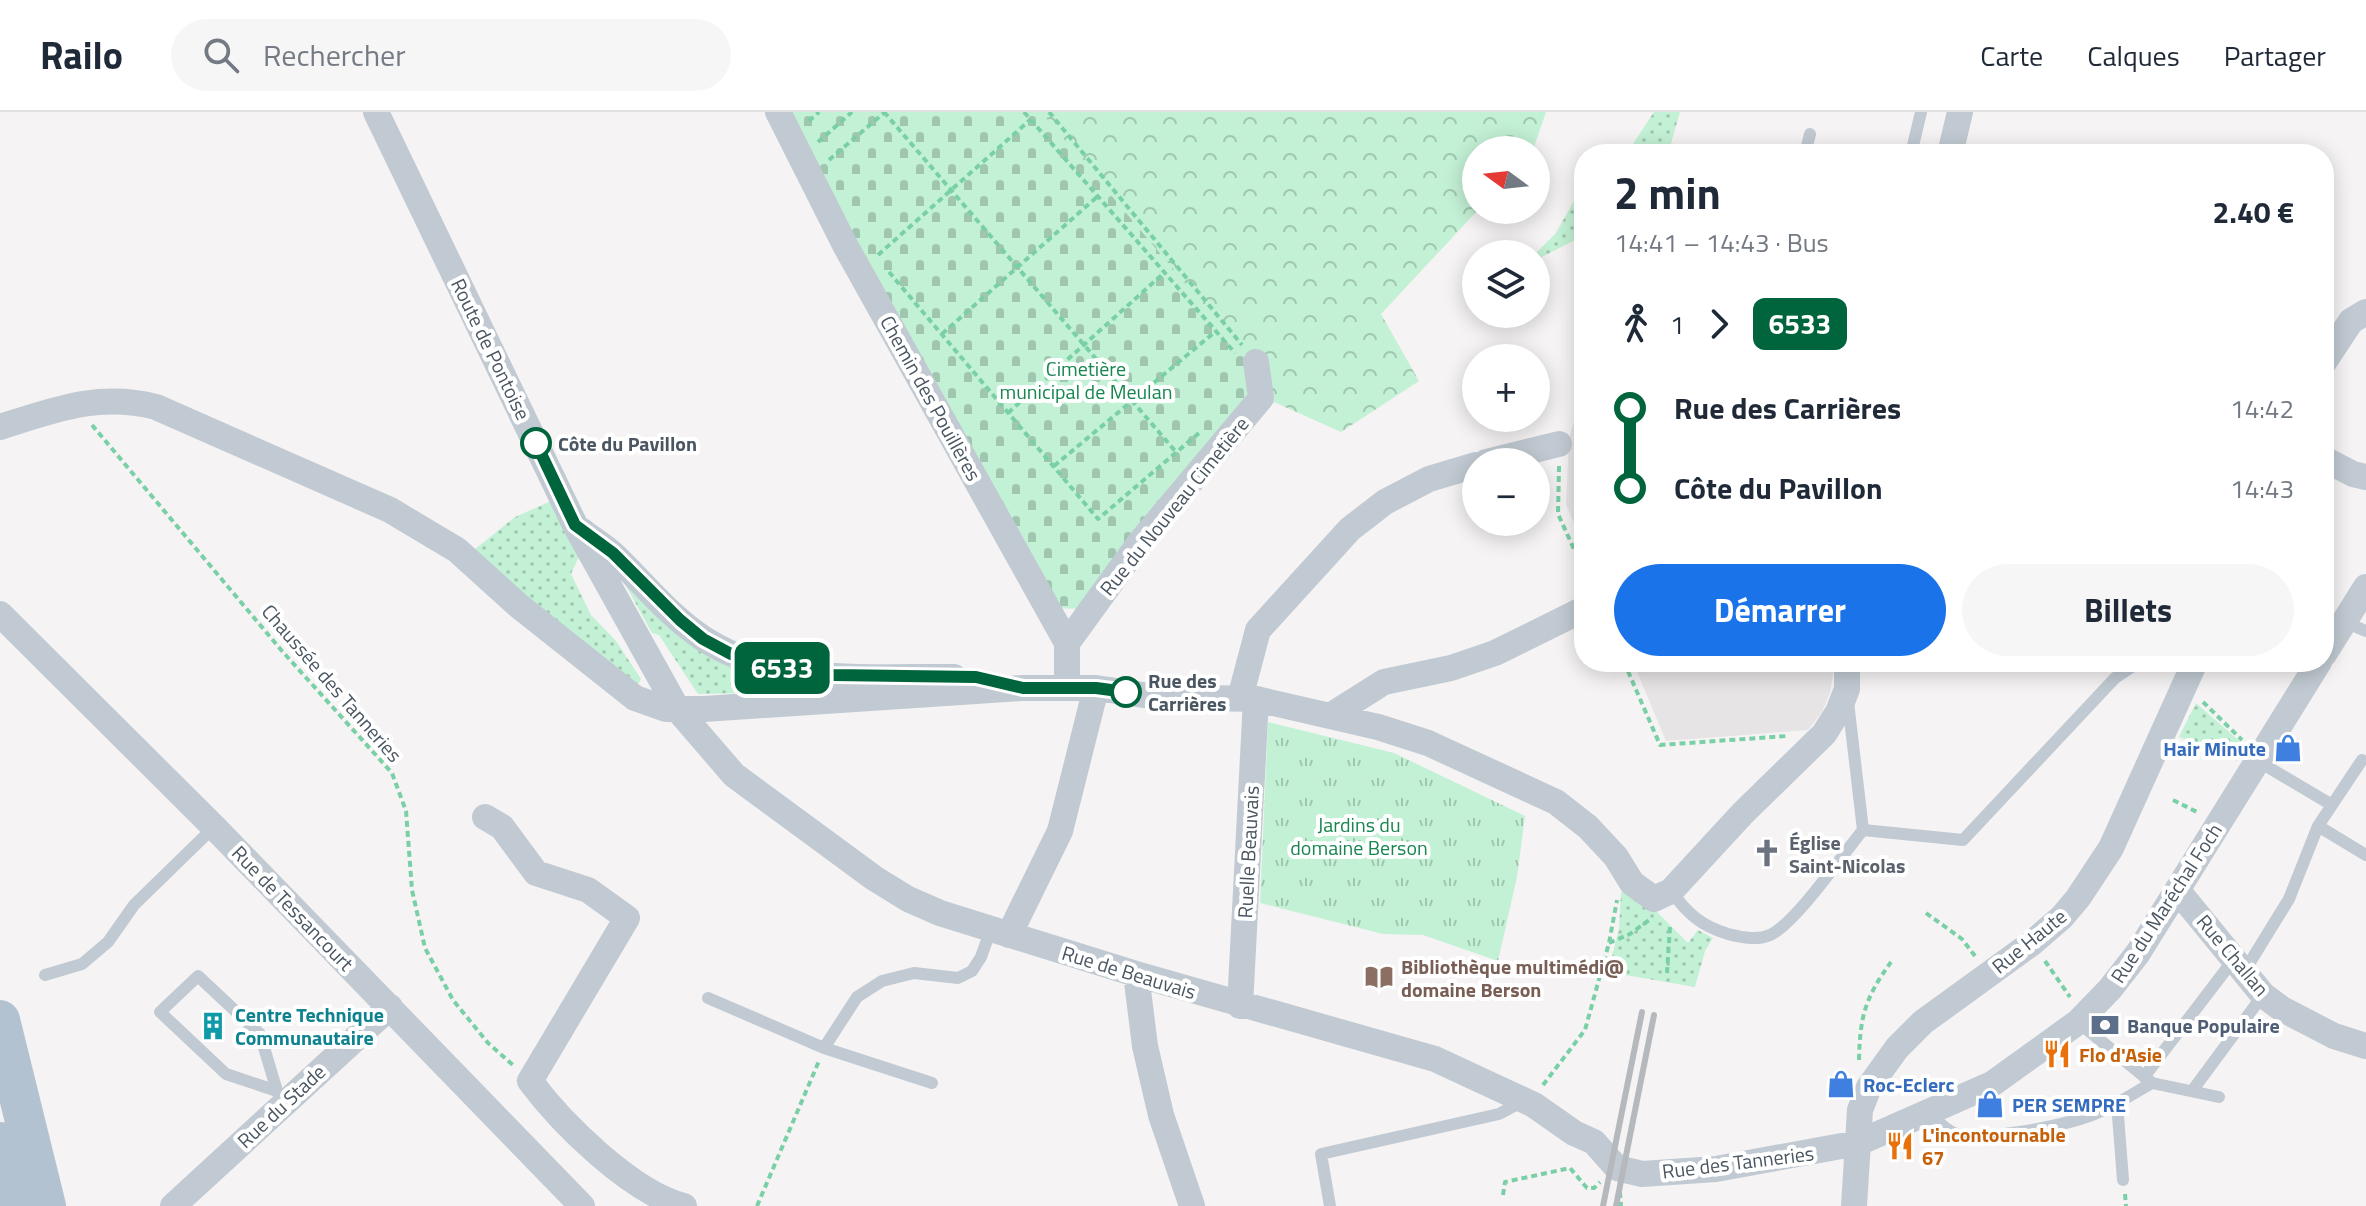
<!DOCTYPE html>
<html lang="fr">
<meta charset="utf-8">
<style>
body{margin:0;font-family:"Titillium Web",sans-serif;background:#f6f6f7;color:#1f2937;height:100vh;display:flex;flex-direction:column;font-size:30px;white-space:nowrap}
*{box-sizing:border-box;margin:0}
p{font-size:26px;color:#747a83}
.icon{flex:none;width:44px;height:44px;fill:none;stroke:currentColor;stroke-width:2;stroke-linecap:round;stroke-linejoin:round}
.map{position:relative;flex:1;overflow:hidden}
.side{position:absolute;left:1574px;top:32px;width:760px;height:528px;display:flex;flex-direction:column;background:#fff;border-radius:32px;box-shadow:0 4px 20px #0003}
.side>*{flex:none}
.badge{padding:0 16px;border-radius:12px;font-size:28px;line-height:52px}
.needle{width:52px;rotate:285deg}
.fabs{position:absolute;left:1462px;top:24px;display:grid;gap:16px}
.fabs a{display:grid;place-items:center;width:88px;height:88px;border-radius:50%;background:#fff;box-shadow:0 4px 20px #0003;font-size:40px}
.map>.badge{position:absolute;translate:-50% -50%;box-shadow:0 0 0 4px #fff}
.legs{display:flex;align-items:center;gap:12px;height:88px;padding:0 40px;font-size:26px}
.legs p{margin-inline-start:auto}
.overview{display:flex;align-items:center;justify-content:space-between;height:136px;padding:0 40px}
h1{font-size:44px;font-weight:700;line-height:60px}
.action{display:flex;gap:16px;margin-top:auto;padding:16px 40px}
.action a{flex:1;height:92px;border-radius:48px;background:#1a73e8;color:#fff;font-size:32px;font-weight:700;line-height:92px;text-align:center}
.action a+a{background:#f6f6f7;color:#1f2937}
ul{padding:0 40px;list-style:none}
li{display:flex;align-items:center;gap:28px;height:80px;font-size:30px}
li i{display:grid;place-items:center;width:12px;height:100%;margin:0 10px;background:currentColor}
li i::after{content:'';width:20px;height:20px;margin:-10px;border:6px solid;border-radius:50%;background:#fff}
li p{margin-inline-start:auto}
li:first-child i{background:linear-gradient(#0000 50%,currentColor 0)}
li:last-child i{background:linear-gradient(currentColor 50%,#0000 0)}
header{display:flex;align-items:center;gap:48px;box-sizing:border-box;height:112px;padding:0 40px;background:#fff;border-bottom:2px solid #e0e1e3}
header strong{font-size:38px}
nav{display:flex;gap:44px;margin-inline-start:auto;font-size:28px}
.search{width:560px;height:72px;background:#f6f6f7;display:flex;align-items:center;gap:20px;box-sizing:border-box;padding:0 28px;border-radius:44px;color:#747a83;font-size:30px}
.map>svg:first-child{display:block}
</style>
<header>
<strong>Railo</strong>
<div class="search"><svg class="icon" aria-label="search" viewBox="0 0 24 24"><circle cx="10" cy="10" r="6"/><path d="M15 15l6 6"/></svg>Rechercher</div>
<nav><a>Carte</a><a>Calques</a><a>Partager</a></nav>
</header>
<div class="map">
<svg width="2366" height="1094" viewBox="0 0 2366 1094">
<defs>
<pattern id="grass-dots" width="8" height="8" patternUnits="userSpaceOnUse" patternTransform="scale(2)"><rect width="8" height="8" fill="#c3f1d5"/><path d="M2 2h.1M6 6h.1" fill="none" stroke="#a0c6b0" stroke-width="1.8" stroke-linecap="round"/></pattern>
<pattern id="forest-crowns" width="20" height="18" patternUnits="userSpaceOnUse" patternTransform="scale(2)"><rect width="20" height="18" fill="#c3f1d5"/><path d="M2 6a3 3 0 1 1 6 0M12 15a3 3 0 1 1 6 0" fill="none" stroke="#a0c6b0"/></pattern>
<pattern id="cemetery-stones" width="16" height="16" patternUnits="userSpaceOnUse" patternTransform="scale(2)"><rect width="16" height="16" fill="#c3f1d5"/><path d="M2 7V4a2 2 0 0 1 4 0v3zM10 15v-3a2 2 0 0 1 4 0v3z" fill="#a0c6b0"/></pattern>
<pattern id="park-tufts" width="24" height="20" patternUnits="userSpaceOnUse" patternTransform="scale(2)"><rect width="24" height="20" fill="#c3f1d5"/><path d="M3 7l-1-3M5 7V3M7 7l1-3M15 17l-1-3M17 17v-4M19 17l1-3" fill="none" stroke="#a0c6b0"/></pattern>
</defs>
<rect width="100%" height="100%" fill="#f5f3f3"/>
<!-- education -->
<path fill="#e6e4e5" d="M1584,158V434L1566,393L1569,326L1581,286L1577,162Z
M1633,550H1835L1830,581L1822,600L1808,618L1666,629Z"/>
<!-- grass -->
<path fill="url(#grass-dots)" d="M1654,0H1680L1668,42H1621L1631,35Z
M1584,71V93L1579,95L1575,128L1536,148L1535,142L1556,121Z
M551,389L579,444L571,462L591,503L616,529L641,567L639,571L634,572L532,492L474,438L515,405Z
M620,463L719,547L968,577L698,582L659,523L652,521Z
M2196,591L2245,634L2237,649L2179,625Z
M1621,780L1645,788L1688,831L1698,818L1713,826L1705,839L1695,875L1608,860L1619,817Z"/>
<!-- forest -->
<path fill="url(#forest-crowns)" d="M1041,0H1546L1533,38H1476V98H1478L1381,202L1419,269L1341,320L1254,281Z"/>
<!-- cemetery -->
<path fill="url(#cemetery-stones)" d="M787,0H1041L1249,247L1254,281L1081,497L1054,496Z"/>
<!-- park -->
<path fill="url(#park-tufts)" d="M1268,610L1394,641L1525,704L1517,765L1498,849L1423,823L1383,822L1260,791Z"/>
<g fill="none" stroke-linecap="round" stroke-linejoin="round">
<!-- path -->
<path stroke="#7ad0a6" stroke-width="4" stroke-dasharray="6 4" stroke-linecap="butt" d="M884,0L1176,340
M1024,0L1235,241
M1049,0L1242,233
M809,9L819,0
M818,30L852,0
M829,48L885,0
M878,143L1030,8
M889,160L1098,407L1199,321
M942,222L1098,84
M1008,301L1164,161
M92,313L282,539L392,661L406,699L412,778L425,836L453,888L488,931L514,954
M1054,354L1216,219
M1559,354L1558,402L1584,459
M1624,550L1660,633L1787,624
M2203,590L2242,628
M2173,688L2199,701
M1926,801L1962,827L1975,844
M1609,831L1630,822L1649,808
M2045,849L2070,885
M1667,861L1670,815
M1859,948C1860,904 1865,886 1891,850
M1543,973L1585,918L1609,831L1617,788
M1620,1080L1621,1094
M2125,1082L2126,1094
M1503,1083L1505,1070L1570,1056L1587,1076H1594L1600,1070
M757,1094L819,949"/>
<!-- service -->
<path stroke="#c1cad2" stroke-width="12" d="M1805,42L1810,22
M1911,42L1921,0
M2344,510L2366,519
M1848,590L1863,718
M2256,648L2332,693
M2318,714L2366,743
M1863,718L1963,728L2115,566L2139,550
M1671,779C1687,801 1701,814 1728,822C1741,825 1757,829 1770,823C1795,812 1843,742 1863,718
M2244,860L2289,787L2318,714L2362,648
M45,863L82,852L108,830L134,793L214,715
M708,886L824,936L857,885L882,869L914,861L958,866L972,859L981,845L991,817
M2078,910L2152,971L2219,985
M824,936L932,971
M2144,965L2234,847
M277,979L260,922L198,864L160,900L226,962L277,979L286,990
M2192,979L2263,883
M2117,991L2123,1068
M1931,999C1936,1008 1942,1015 1952,1020C1977,1032 2065,1013 2092,1003C2113,995 2132,982 2152,971
M1330,1094L1321,1042L1499,1002L1525,988"/>
<!-- minor -->
<path stroke="#c1cad2" stroke-width="26" d="M376,0L575,413L678,598L734,663L874,766L908,787L940,801L1136,862L1435,947L1534,993L1574,1021L1594,1030L1617,1056L1642,1062L1716,1057L1858,1031L1992,972L2078,910L2110,877L2138,841L2319,550
M778,0L845,133L1067,531V575
M1950,42L1960,0
M2324,250L2351,209L2366,200
M0,315C54,298 99,280 156,295L390,398L457,438L519,494L635,586L666,597H704L1023,576H1096L1157,585L1256,587L1378,615L1428,631L1556,690L1588,715L1616,745L1632,771L1654,787L1671,779L1743,701L1824,622L1838,600L1847,577V550
M2324,347L2353,362L2366,365
M1486,350L1559,332
M581,418C592,427 605,434 615,444C644,472 670,505 704,527C776,574 872,564 954,565
M0,502L214,715L582,1094
M1067,531L1141,429L1261,286L1256,250
M2324,542L2366,475
M1240,586L1258,518L1350,417L1385,390L1429,367L1476,353
M1330,604L1384,570L1451,556L1495,541L1584,497
M485,705L502,715L536,761L588,778L627,806L530,969C562,1012 632,1081 684,1094
M2178,779L2263,883L2282,897L2334,924L2366,934
M1009,823L1060,719L1096,576
M1136,862L1145,934L1161,1003L1192,1094
M1240,894L1256,587
M173,1094L390,895
M1854,1094L1860,998L1869,975L1897,936L1923,910L2032,831L2062,805L2078,786L2111,736L2195,550"/>
<!-- primary -->
<path stroke="#b3c2d1" stroke-width="40" d="M0,908L46,1094
M0,1030L14,1094"/>
<!-- rail -->
<path stroke="#b5b8bd" stroke-width="6" d="M1603,1094L1642,900
M1616,1094L1654,903"/>
</g>
<g fill="none" stroke-linecap="round" stroke-linejoin="round">
<defs>
<path id="line-1" d="M536,331L575,413L613,441L680,508L703,527L731,542L774,555L833,563L976,565L1023,576H1096L1126,580"/>
</defs>
<!-- line-1 casing -->
<use href="#line-1" stroke="#fff" stroke-width="18"/>
<!-- line-1 -->
<use href="#line-1" stroke="#00643c" stroke-width="12"/>
</g>
<!-- icons -->
<defs>
<symbol id="shop-bare" viewBox="-9 -9 18 18"><path d="M-5-2.5h2.3a2.7 3.5 0 0 1 5.4 0H5L5.5 6h-11ZM-1.5-2.5h3a1.5 2.3 0 0 0-3 0Z" fill="#3f7fe0" stroke="#fff" stroke-width="2.5" paint-order="stroke"/></symbol>
<symbol id="church-bare" viewBox="-9 -9 18 18"><path d="M-1.2-6h2.4v3.5h3.3v2.4h-3.3V6h-2.4V-.1h-3.3v-2.4h3.3Z" fill="#6b7280" stroke="#fff" stroke-width="2.5" paint-order="stroke"/></symbol>
<symbol id="library-bare" viewBox="-9 -9 18 18"><path d="M-6-4Q-3-5.5-.7-3.5V5Q-3 3-6 4ZM6-4Q3-5.5 .7-3.5V5Q3 3 6 4Z" fill="#8d6e63" stroke="#fff" stroke-width="2.5" paint-order="stroke"/></symbol>
<symbol id="bank-bare" viewBox="-9 -9 18 18"><path d="M-6-4H6V4H-6ZM0-2.3a2.3 2.3 0 1 0 0 4.6a2.3 2.3 0 1 0 0-4.6Z" fill="#5c6f8a" stroke="#fff" stroke-width="2.5" paint-order="stroke"/></symbol>
<symbol id="building-bare" viewBox="-9 -9 18 18"><path d="M-4-6H4V6H1V3H-1V6H-4ZM-2.5-4.3h1.7v1.8h-1.7ZM.8-4.3h1.7v1.8H.8ZM-2.5-1h1.7V.8h-1.7ZM.8-1h1.7V.8H.8Z" fill="#0f9aa8" stroke="#fff" stroke-width="2.5" paint-order="stroke"/></symbol>
<symbol id="restaurant-bare" viewBox="-9 -9 18 18"><path d="M-5-6h1v4h1v-4h1v4h1v-4h1v5L-1.5 .5V6h-2V.5L-5-1ZM5-6V6H3V1.5H1.5Q1.5-4 5-6Z" fill="#e8710a" stroke="#fff" stroke-width="2.5" paint-order="stroke"/></symbol>
</defs>
<g fill-rule="evenodd">
<use href="#shop-bare" x="2268" y="616" width="40" height="40"/>
<use href="#church-bare" x="1747" y="721" width="40" height="40"/>
<use href="#library-bare" x="1359" y="845" width="40" height="40"/>
<use href="#bank-bare" x="2085" y="893" width="40" height="40"/>
<use href="#building-bare" x="193" y="894" width="40" height="40"/>
<use href="#restaurant-bare" x="2037" y="922" width="40" height="40"/>
<use href="#shop-bare" x="1821" y="952" width="40" height="40"/>
<use href="#shop-bare" x="1970" y="972" width="40" height="40"/>
<use href="#restaurant-bare" x="1880" y="1014" width="40" height="40"/>
</g>
<!-- markers -->
<g fill="#fff" stroke="#00643c" stroke-width="4">
<circle cx="536" cy="331" r="14"/>
<circle cx="1126" cy="580" r="14"/>
</g>
<g text-anchor="middle" dominant-baseline="central" stroke-width="8" stroke-linejoin="round" paint-order="stroke">
<!-- street labels -->
<g font-size="20" fill="#4a5661" stroke="#fff">
<text transform="translate(491 237) rotate(64)">Route de Pontoise</text>
<text transform="translate(931 286) rotate(61)">Chemin des Pouillères</text>
<text transform="translate(1174 394) rotate(-51)">Rue du Nouveau Cimetière</text>
<text transform="translate(332 571) rotate(49)">Chaussée des Tanneries</text>
<text transform="translate(1248 740) rotate(-87)">Ruelle Beauvais</text>
<text transform="translate(2166 791) rotate(-57)">Rue du Maréchal Foch</text>
<text transform="translate(293 796) rotate(46)">Rue de Tessancourt</text>
<text transform="translate(2029 829) rotate(-39)">Rue Haute</text>
<text transform="translate(2233 843) rotate(50)">Rue Challan</text>
<text transform="translate(1129 860) rotate(17)">Rue de Beauvais</text>
<text transform="translate(281 994) rotate(-43)">Rue du Stade</text>
<text transform="translate(1738 1050) rotate(-7)">Rue des Tanneries</text>
</g>
<!-- park labels -->
<g font-size="20" fill="#17864f" stroke="#fff">
<text x="1086" y="256">Cimetière<tspan x="1086" dy="23">municipal de Meulan</tspan></text>
<text x="1359" y="712">Jardins du<tspan x="1359" dy="23">domaine Berson</tspan></text>
</g>
<!-- stop labels -->
<g font-size="20" font-weight="bold" fill="#4a5661" stroke="#fff" text-anchor="start">
<text x="558" y="331">Côte du Pavillon</text>
<text x="1148" y="568">Rue des<tspan x="1148" dy="23">Carrières</tspan></text>
</g>
<!-- shop labels -->
<g font-size="20" font-weight="bold" fill="#366cbe" stroke="#fff" text-anchor="start">
<text x="2266" y="636" text-anchor="end">Hair Minute</text>
<text x="1863" y="972">Roc-Eclerc</text>
<text x="2012" y="992">PER SEMPRE</text>
</g>
<!-- worship labels -->
<g font-size="20" font-weight="bold" fill="#5b616d" stroke="#fff" text-anchor="start">
<text x="1789" y="730">Église<tspan x="1789" dy="23">Saint-Nicolas</tspan></text>
</g>
<!-- education labels -->
<g font-size="20" font-weight="bold" fill="#785e54" stroke="#fff" text-anchor="start">
<text x="1401" y="854">Bibliothèque multimédi@<tspan x="1401" dy="23">domaine Berson</tspan></text>
</g>
<!-- culture labels -->
<g font-size="20" font-weight="bold" fill="#0d838f" stroke="#fff" text-anchor="start">
<text x="235" y="902">Centre Technique<tspan x="235" dy="23">Communautaire</tspan></text>
</g>
<!-- service labels -->
<g font-size="20" font-weight="bold" fill="#4e5e75" stroke="#fff" text-anchor="start">
<text x="2127" y="913">Banque Populaire</text>
</g>
<!-- food labels -->
<g font-size="20" font-weight="bold" fill="#c56008" stroke="#fff" text-anchor="start">
<text x="2079" y="942">Flo d'Asie</text>
<text x="1922" y="1022">L'incontournable<tspan x="1922" dy="23">67</tspan></text>
</g>
</g>
</svg>
<div class="fabs">
<a><svg class="needle" viewBox="-14 -14 28 28"><path d="M0-13l5 13h-10z" fill="#e53935"/><path d="M0 13l5-13h-10z" fill="#747a83"/></svg></a>
<a><svg class="icon" aria-label="layers" viewBox="0 0 24 24"><path d="M12 4l9 5-9 5-9-5zM3 14l9 5 9-5"/></svg></a>
<a>+</a>
<a>−</a>
</div>
<b class="badge" style="left:782px;top:556px;background:#00643c;color:#fff">6533</b>
<section class="side">
<div class="overview"><div><h1>2 min</h1><p>14:41 – 14:43 · Bus</p></div><b>2.40 €</b></div>
<div class="legs"><svg class="icon" aria-label="walk" viewBox="0 0 24 24"><circle cx="13" cy="4" r="2"/><path d="M13 8l-2 6 4 7M11 14l-3 7M7 12l3-4h3l4 4"/></svg>1<svg class="icon" aria-label="forward" viewBox="0 0 24 24"><path d="M9 5l7 7-7 7"/></svg><b class="badge" style="background:#00643c;color:#fff">6533</b></div>
<ul>
<li><i style="color:#00643c"></i><b>Rue des Carrières</b><p>14:42</p></li>
<li><i style="color:#00643c"></i><b>Côte du Pavillon</b><p>14:43</p></li>
</ul>
<div class="action"><a>Démarrer</a><a>Billets</a></div>
</section>
</div>
